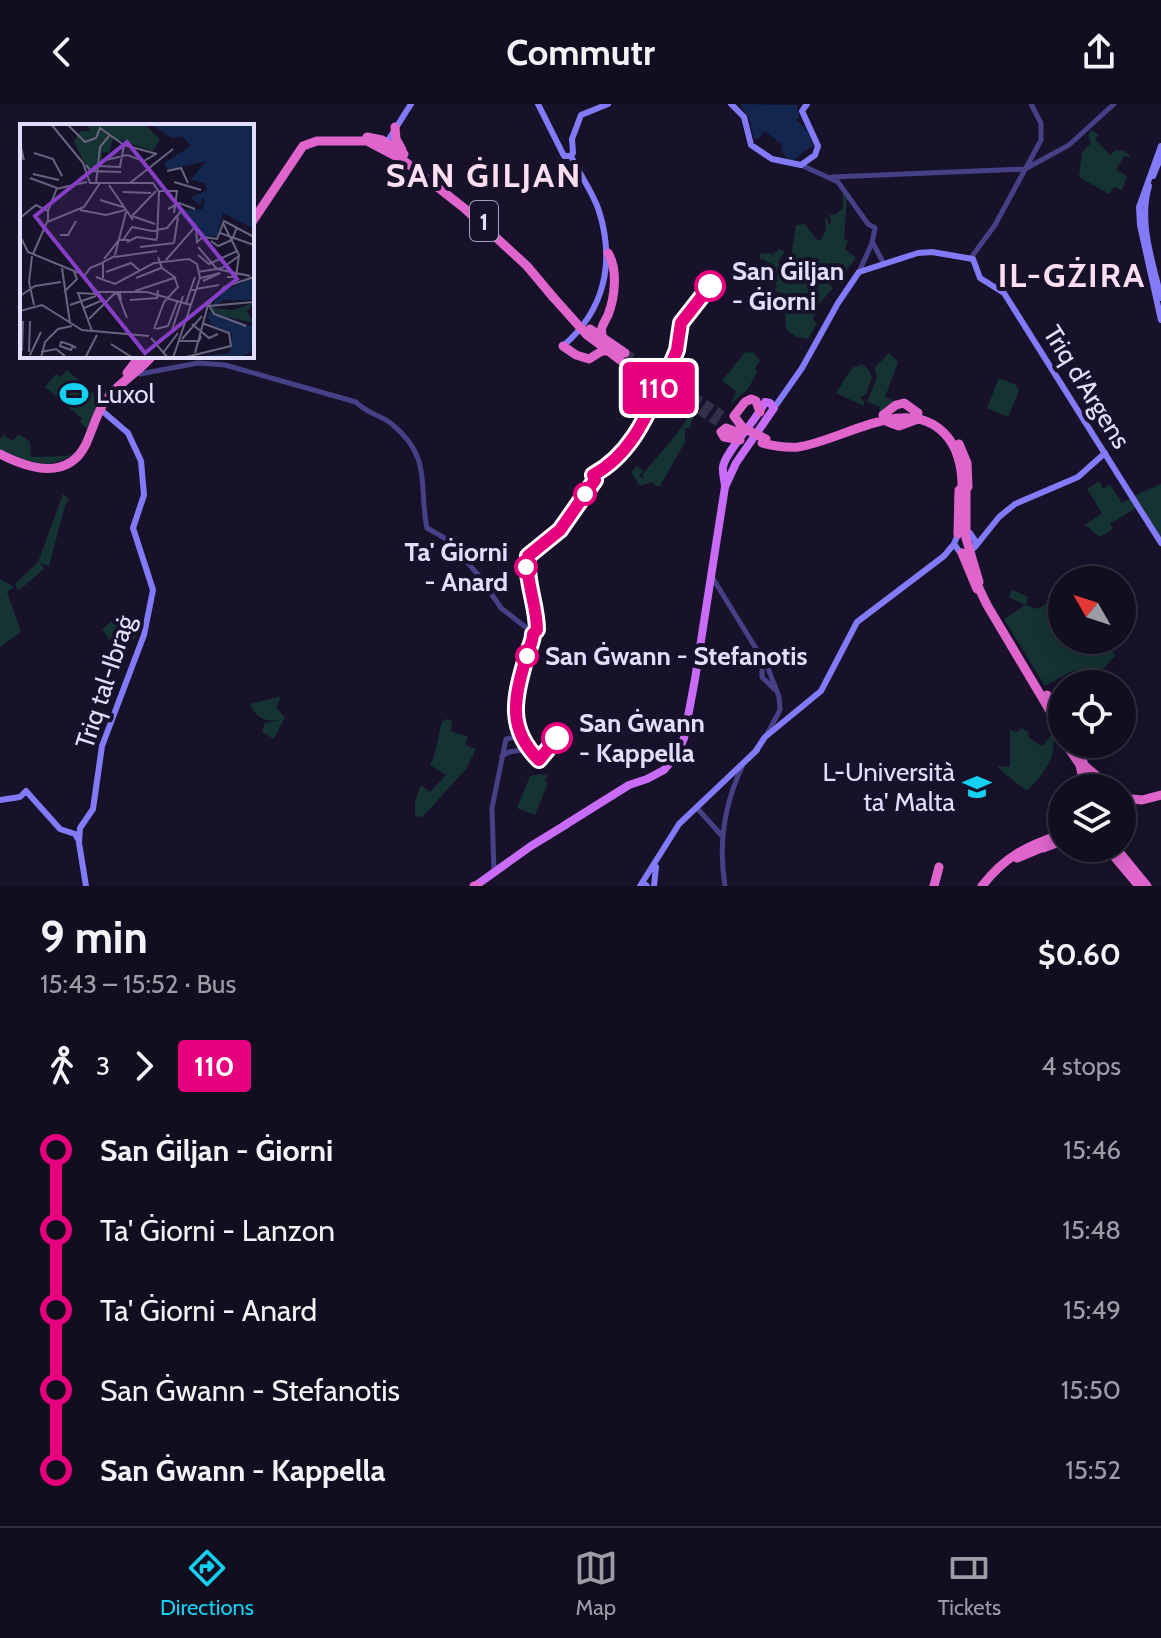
<!DOCTYPE html>
<meta charset="utf-8">
<style>
body{margin:0;font-family:Cabin,sans-serif;background:#1e1c2d;color:#f1f3f6;height:100vh;display:flex;flex-direction:column;font-size:30px;white-space:nowrap}
*{box-sizing:border-box;margin:0}
p{font-size:26px;color:#9c9ca5}
.icon{flex:none;width:44px;height:44px;fill:none;stroke:currentColor;stroke-width:2;stroke-linecap:round;stroke-linejoin:round}
.map{position:relative;height:782px;overflow:hidden}
.drawer{display:flex;flex-direction:column;background:#110e20;flex:1}
.drawer>*{flex:none}
.badge{padding:0 16px;border-radius:6px;font-size:28px;line-height:52px}
.needle{width:52px;rotate:309deg}
.tools{position:absolute;left:1048px;top:462px;display:grid;gap:16px}
.tools a{display:grid;place-items:center;width:88px;height:88px;border-radius:50%;background:#110e20;box-shadow:0 4px 20px #0003,0 0 0 2px #302e3e;font-size:40px}
.map>.badge{position:absolute;translate:-50% -50%;box-shadow:0 0 0 4px #fff}
.legs{display:flex;align-items:center;gap:12px;height:88px;padding:0 40px;font-size:26px}
.legs p{margin-inline-start:auto}
.overview{display:flex;align-items:center;justify-content:space-between;height:136px;padding:0 40px}
h1{font-size:44px;font-weight:700;line-height:60px}
ul{padding:0 40px;list-style:none}
li{display:flex;align-items:center;gap:28px;height:80px;font-size:30px}
li i{display:grid;place-items:center;width:12px;height:100%;margin:0 10px;background:currentColor}
li i::after{content:'';width:20px;height:20px;margin:-10px;border:6px solid;border-radius:50%;background:#110e20}
li p{margin-inline-start:auto}
li:first-child i{background:linear-gradient(#0000 50%,currentColor 0)}
li:last-child i{background:linear-gradient(currentColor 50%,#0000 0)}
header{display:flex;justify-content:space-between;align-items:center;height:104px;padding:0 40px;background:#110e20;font-size:36px;font-weight:700}
.dock{display:flex;justify-content:space-around;align-items:center;height:112px;border-top:2px solid #302e3e;background:#110e20;font-size:22px;color:#9c9ca5}
.dock a{display:grid;justify-items:center;gap:4px}
.dock .active{color:#15d1f1}
.map>svg:first-child{display:block}
</style>
<header><svg class="icon" aria-label="back" viewBox="0 0 24 24"><path d="M15 5l-7 7 7 7"/></svg>Commutr<svg class="icon" aria-label="share" viewBox="0 0 24 24"><path d="M12 15V3M7 8l5-5 5 5M5 13v7h14v-7"/></svg></header>
<div class="map">
<svg width="1161" height="782" viewBox="0 0 1161 782">
<rect width="100%" height="100%" fill="#17122a"/>
<!-- green -->
<path fill="#163333" d="M1091,26L1099,31L1095,35L1110,51L1116,46L1125,47L1131,54L1124,52L1116,66L1127,72L1122,86L1114,83L1109,90L1079,73L1082,48L1091,39L1088,32Z
M843,88L847,95L844,134L848,137L845,145L856,154L843,171H838L829,180L833,184L818,201L813,216L817,219L808,235L797,233L786,226L785,209H783L779,188H777L775,184L778,182L771,178L774,176L769,166L772,163L765,156L760,155V150L770,149L774,153L773,149L777,148L778,145L785,147L778,158L780,166L795,177L798,172L792,146L796,121L805,120L817,136H821L826,125L825,115L827,113L828,120H831L830,111L836,110L843,104Z
M745,248L754,249L760,257L755,264L757,268L748,285L731,300L736,287L722,277Z
M889,249L898,258L885,293L894,297L883,309L879,308L880,303L867,298L877,273L874,264Z
M862,260L868,265L872,273L866,290L860,294L864,297V302L836,289L852,264Z
M67,266L99,294L105,287L107,289L95,306L87,325L80,318L82,315L45,283L56,270L61,273Z
M999,274L1016,281L1019,287L1008,313L987,304Z
M685,307L693,313L690,324H685V338L660,382H656L652,378L640,382L631,368L637,362L643,367L639,372L644,375L642,371C657,352 675,335 687,315L683,311Z
M19,330L30,338L31,353L67,352L76,347C52,369 26,358 0,345V335L4,331L12,337Z
M1099,377L1103,385L1110,380L1122,399L1131,394L1136,404L1110,420L1113,425L1100,433L1085,421L1102,409L1087,385Z
M1161,380V435L1134,392Z
M63,390L69,395L65,402L49,462L40,459L44,465L18,487L15,480L38,458Z
M0,475L14,483L7,488L21,528L0,543Z
M1012,486L1028,493L1026,501L1038,505L1062,489V536H1106L1115,552L1103,565L1077,570L1074,566L1045,582L1004,515L1025,501L1009,493Z
M120,510L131,525L139,530L118,548L102,525Z
M281,592L276,604L285,613L274,635L262,628L265,619L280,616C265,618 256,614 250,600Z
M447,615L452,616L451,627L468,633L465,641L476,645L466,665L427,708L422,713L415,712V697L421,681L430,688L446,671L430,661C438,647 437,633 442,618Z
M1021,624L1028,628L1029,634L1042,642L1053,629C1058,654 1043,670 1027,687L1009,673V670L1007,672L997,662L1010,663V626L1018,628Z
M540,670L547,671L545,677L548,679L535,711L517,704L530,672Z"/>
<!-- water -->
<path fill="#12264e" d="M740,0L797,1L799,13L796,16L807,26L814,43L807,45L794,56L786,54L781,45L782,41L765,27L758,35H754L749,14Z"/>
<g fill="none" stroke-linecap="round" stroke-linejoin="round">
<!-- trunk-tunnel -->
<path stroke="#35304a" stroke-width="9" stroke-dasharray="9 4.5" stroke-linecap="butt" d="M625,249L722,311
M620,256L718,318
M1086,665L1093,684"/>
<!-- tertiary -->
<path stroke="#464086" stroke-width="5" d="M801,61L838,78L868,120L875,124L872,139L859,168
M832,73L1025,65L1069,41L1114,0
M873,139L884,160
M973,155V151L995,121L1041,36V19L1031,0
M140,270L198,259L225,261L356,298C367,310 382,311 393,321C433,355 418,381 427,424L448,436L480,473L501,504L533,529
M712,473L768,564L779,593L780,606L767,630
M762,556V573L774,585
M502,652L509,648L528,645
M697,704L723,733
M494,768L492,704L506,635L520,632C507,602 522,562 533,534L538,531L536,528
M725,782C718,739 724,701 742,663"/>
<!-- secondary -->
<path stroke="#837af7" stroke-width="6" d="M538,0L564,52H571
M731,0L744,13L751,41L772,55L801,61L815,51L818,42L802,7L807,0
M387,38L411,0
M1161,42L1139,103L1140,121L1161,216
M1153,72L1161,53
M1149,82C1138,119 1153,158 1161,194
M563,242C605,206 615,158 599,107C593,88 579,70 571,52L573,49L572,35L581,11L608,0
M774,304L802,264L838,199L859,168L918,149L932,148L973,155L980,174L1004,189L1161,439
M975,443L999,413L1015,400L1078,373L1105,349
M755,648L765,633L821,587L857,518L944,452L954,440L958,430L970,429L976,438L974,444L966,449L959,447L954,440
M0,696L20,693L26,687L60,725L75,730L78,735
M646,781L647,782
M86,782L79,739L80,724L93,705L102,642L144,531L153,486L133,424L144,391L141,357L128,329L100,305
M640,782L679,720L757,646
M654,782L656,763"/>
<!-- primary -->
<path stroke="#c86bf6" stroke-width="8" d="M565,721L629,681L647,675L664,666L678,649L684,634L695,575L725,383L736,359L774,304L770,299L765,298C757,316 725,348 723,363C722,369 725,377 725,383
M475,782L531,742L567,720"/>
<!-- trunk -->
<path stroke="#df65cc" stroke-width="9" d="M395,23L396,35L402,46
M367,33L382,36L404,50
M252,118L303,42L317,37H367L403,56L464,104L527,162L553,193
M590,225L625,249
M587,231L620,256
M603,234C599,223 604,220 608,211C615,193 618,165 608,149
M563,242L576,251L589,255L602,247H607
M127,269L140,252
M883,311L896,301L904,299L918,309
M888,318L899,322L918,315
M743,324L734,312L745,298L751,295L756,297L760,308
M740,329L726,324L721,328L724,333L740,336
M762,339C774,342 786,344 798,343C842,337 906,290 944,329C960,345 963,370 962,392
M959,340L967,359L968,383
M0,350C29,365 68,377 86,340C92,327 96,312 103,300C116,280 137,270 152,252
M958,430L959,386
M962,449L977,485
M976,478L987,501L1062,627
M1047,591L1062,614
M1066,640L1080,661L1085,684
M1077,640L1084,661L1100,675L1105,684
M1122,694L1142,696L1161,691
M1043,744L1062,737
M1107,744L1139,782
M1116,744L1147,782
M1017,754L1048,741
M474,782H478
M934,782L939,763
M982,782C1005,752 1027,742 1062,730"/>
<!-- trunk-bridge -->
<path stroke="#df65cc" stroke-width="9" d="M553,193L587,231
M743,324L766,335
M966,384V434L979,478"/>
</g>
<g fill="none" stroke-linecap="round" stroke-linejoin="round">
<defs>
<path id="line-1" d="M557,634L539,656C507,625 514,594 526,554C528,546 533,538 533,530L537,526C537,501 525,476 528,452L560,426L595,376L593,371C636,348 651,300 672,258L677,246L681,219L710,182"/>
</defs>
<!-- line-1 casing -->
<use href="#line-1" stroke="#fff" stroke-width="18"/>
<!-- line-1 -->
<use href="#line-1" stroke="#e6007e" stroke-width="12"/>
</g>
<!-- icons -->
<defs>
<symbol id="stadium-bare" viewBox="-9 -9 18 18"><path d="M0-5a6.5 5 0 1 0 0 10a6.5 5 0 1 0 0-10ZM-3.5-1.8h7v3.6h-7Z" fill="#15d1f1" stroke="#17122a" stroke-width="2.5" paint-order="stroke"/></symbol>
<symbol id="university-bare" viewBox="-9 -9 18 18"><path d="M0-5L7-2L0 1L-7-2ZM-4 1L0 2.5L4 1V4Q0 6-4 4Z" fill="#15d1f1" stroke="#17122a" stroke-width="2.5" paint-order="stroke"/></symbol>
</defs>
<g fill-rule="evenodd">
<use href="#stadium-bare" x="54" y="270" width="40" height="40"/>
<use href="#university-bare" x="957" y="663" width="40" height="40"/>
</g>
<!-- markers -->
<g fill="#fff" stroke="#e6007e" stroke-width="4">
<circle cx="710" cy="182" r="14"/>
<circle cx="585" cy="390" r="10"/>
<circle cx="526" cy="463" r="10"/>
<circle cx="527" cy="552" r="10"/>
<circle cx="557" cy="634" r="14"/>
</g>
<g text-anchor="middle" dominant-baseline="central" stroke-width="8" stroke-linejoin="round" paint-order="stroke">
<!-- shield labels -->
<rect fill="#17122a" stroke="#a5a0be" stroke-width="2" x="470" y="97" width="28" height="40" rx="6"/>
<g font-size="24" font-weight="bold" fill="#e2ddfd">
<text x="484" y="117">1</text>
</g>
<!-- stop labels -->
<g font-size="26" font-weight="bold" fill="#e2ddfd" stroke="#17122a" text-anchor="start">
<text x="732" y="167">San Ġiljan<tspan x="732" dy="30">- Ġiorni</tspan></text>
<text x="508" y="448" text-anchor="end">Ta' Ġiorni<tspan x="508" dy="30">- Anard</tspan></text>
<text x="545" y="552">San Ġwann - Stefanotis</text>
<text x="579" y="619">San Ġwann<tspan x="579" dy="30">- Kappella</tspan></text>
</g>
<!-- street labels -->
<g font-size="26" fill="#e2ddfd" stroke="#17122a">
<text transform="translate(1087 283) rotate(58)">Triq d'Argens</text>
<text transform="translate(105 578) rotate(-72)">Triq tal-Ibraġ</text>
</g>
<!-- poi labels -->
<g font-size="26" fill="#e2ddfd" stroke="#17122a" text-anchor="start">
<text x="96" y="290">Luxol</text>
<text x="955" y="668" text-anchor="end">L-Università<tspan x="955" dy="30">ta' Malta</tspan></text>
</g>
<!-- district labels -->
<g font-size="34" font-weight="bold" letter-spacing="2" fill="#fddff1" stroke="#17122a">
<text x="484" y="71">SAN ĠILJAN</text>
<text x="1072" y="171">IL-GŻIRA</text>
</g>
</g>
<!-- overview -->
<g transform="translate(20 20)">
<rect width="234" height="234" fill="#17122a"/>
<path d="M66,0H124L140,15L133,27L93,14L89,29L82,28V42L70,51L54,17L60,7H71ZM234,179L227,187L234,199L194,190L192,184L213,186Z" fill="#163333"/>
<path d="M130,0H234V105L203,89L197,112L181,114L157,86L183,85L185,78L183,72L180,81L170,74L187,66L185,59L171,56L186,37L148,46L144,39L171,22L162,12L152,14ZM234,154V176H204L190,187L234,203L231,228L219,234H164L210,229L212,210L191,200L187,192L200,168Z" fill="#12264e"/>
<path fill="none" stroke="#12264e" stroke-width="4" d="M177,0L234,68M180,0L199,22M190,0L234,44M214,39L234,62M211,234L218,201M213,234L234,216"/>
<path fill="none" stroke="#68637e" stroke-width="2" d="M31,0L63,39L70,59H133L139,68L137,115M47,0L65,18L76,14L80,4L104,21L137,30M0,19L4,36L0,29M14,29L33,35L42,52M86,36L107,31L124,37L136,30M66,41L71,47L101,48M78,42L100,43L104,21M147,47L161,44L168,59M13,50L39,56M10,54L37,64M154,58L181,66M76,59L80,23L89,12M110,59L153,25M89,61L113,96M36,65L67,58M139,67H157L154,89M103,68L131,69M80,76L103,83M148,85L159,79L175,85M60,86L86,91L105,86M28,87L37,64M112,92L136,67M112,92L135,100M0,94L16,81L28,87V97M203,99L219,131L216,153H207M132,107L147,104L161,87L176,102L177,118L183,113L197,115L204,97L234,113M200,109L234,121M40,111H48L56,97M0,112L8,128L59,149M103,116L112,103L132,107M191,117L198,122L212,116L217,103M107,118L117,113L137,116M154,119L158,93M120,123L154,119M178,123L197,145L230,152M13,130L27,98L64,83L80,59M95,131L106,88M178,131L189,140L217,127M12,132L9,158L14,181M95,133L137,127M138,133L142,144L156,154M84,135L99,116H109M146,136L174,104M42,144L50,199M86,148L111,139L119,146M178,148L202,144L219,132M76,153L95,160L134,139L169,135L177,140L180,154L153,234M63,154L70,144L82,139M83,154V138L95,132M116,154L141,144M181,154L200,149L183,157M170,166L199,161M115,167L154,154M44,168L57,155L54,148M73,168H127L148,174M97,168L107,194M0,172L15,162L41,158M146,174L171,181M110,176L137,174L138,166M166,179L175,153M50,181L76,172M188,182L234,178M190,183L194,190L226,202M64,184L81,177L79,171M0,187L22,181L62,206L129,212M69,195L94,170L100,169L101,176M172,200L189,214L198,210M134,205L144,178L158,163L154,152M136,205L148,202L158,176M152,206L163,172M72,207L58,169L77,170M131,214L148,234M162,215L182,192M159,217H179L181,212M91,220L113,234M53,222L51,226L40,222L41,218H42L48,220L53,222L55,223L56,224M2,227L3,197M9,228L10,197M21,228L36,225L45,232M143,229L158,209M175,229L188,181L204,163L234,153M10,231L21,208M21,234L25,218L38,205L52,202M65,234L77,211M162,234L211,222L209,209L182,199"/>
<path fill="#853ec5" fill-opacity="0.15" stroke="#853ec5" stroke-width="4" d="M107,18L217,155L125,229L15,92Z"/>
<rect width="234" height="234" fill="none" stroke="#e2ddfd" stroke-width="4"/>
</g>
</svg>
<div class="tools">
<a><svg class="needle" viewBox="-14 -14 28 28"><path d="M0-13l5 13h-10z" fill="#e53935"/><path d="M0 13l5-13h-10z" fill="#9c9ca5"/></svg></a>
<a><svg class="icon" aria-label="locate" viewBox="0 0 24 24"><circle cx="12" cy="12" r="6"/><path d="M12 2v4M12 18v4M2 12h4M18 12h4"/></svg></a>
<a><svg class="icon" aria-label="layers" viewBox="0 0 24 24"><path d="M12 4l9 5-9 5-9-5zM3 14l9 5 9-5"/></svg></a>
</div>
<b class="badge" style="left:659px;top:284px;background:#e6007e;color:#fff">110</b>
</div>
<section class="drawer">
<div class="overview"><div><h1>9 min</h1><p>15:43 – 15:52 · Bus</p></div><b>$0.60</b></div>
<div class="legs"><svg class="icon" aria-label="walk" viewBox="0 0 24 24"><circle cx="13" cy="4" r="2"/><path d="M13 8l-2 6 4 7M11 14l-3 7M7 12l3-4h3l4 4"/></svg>3<svg class="icon" aria-label="forward" viewBox="0 0 24 24"><path d="M9 5l7 7-7 7"/></svg><b class="badge" style="background:#e6007e;color:#fff">110</b><p>4 stops</p></div>
<ul>
<li><i style="color:#e6007e"></i><b>San Ġiljan - Ġiorni</b><p>15:46</p></li>
<li><i style="color:#e6007e"></i><span>Ta' Ġiorni - Lanzon</span><p>15:48</p></li>
<li><i style="color:#e6007e"></i><span>Ta' Ġiorni - Anard</span><p>15:49</p></li>
<li><i style="color:#e6007e"></i><span>San Ġwann - Stefanotis</span><p>15:50</p></li>
<li><i style="color:#e6007e"></i><b>San Ġwann - Kappella</b><p>15:52</p></li>
</ul>
</section>
<nav class="dock">
<a class="active"><svg class="icon" aria-label="directions" viewBox="0 0 24 24"><path d="M12 3l9 9-9 9-9-9zM9 14v-3h6M13 9l2 2-2 2"/></svg>Directions</a>
<a><svg class="icon" aria-label="map" viewBox="0 0 24 24"><path d="M3 6l6-2 6 2 6-2v14l-6 2-6-2-6 2zM9 4v14M15 6v14"/></svg>Map</a>
<a><svg class="icon" aria-label="tickets" viewBox="0 0 24 24"><path d="M3 7h18v10H3zM15 7v10"/></svg>Tickets</a>
</nav>
